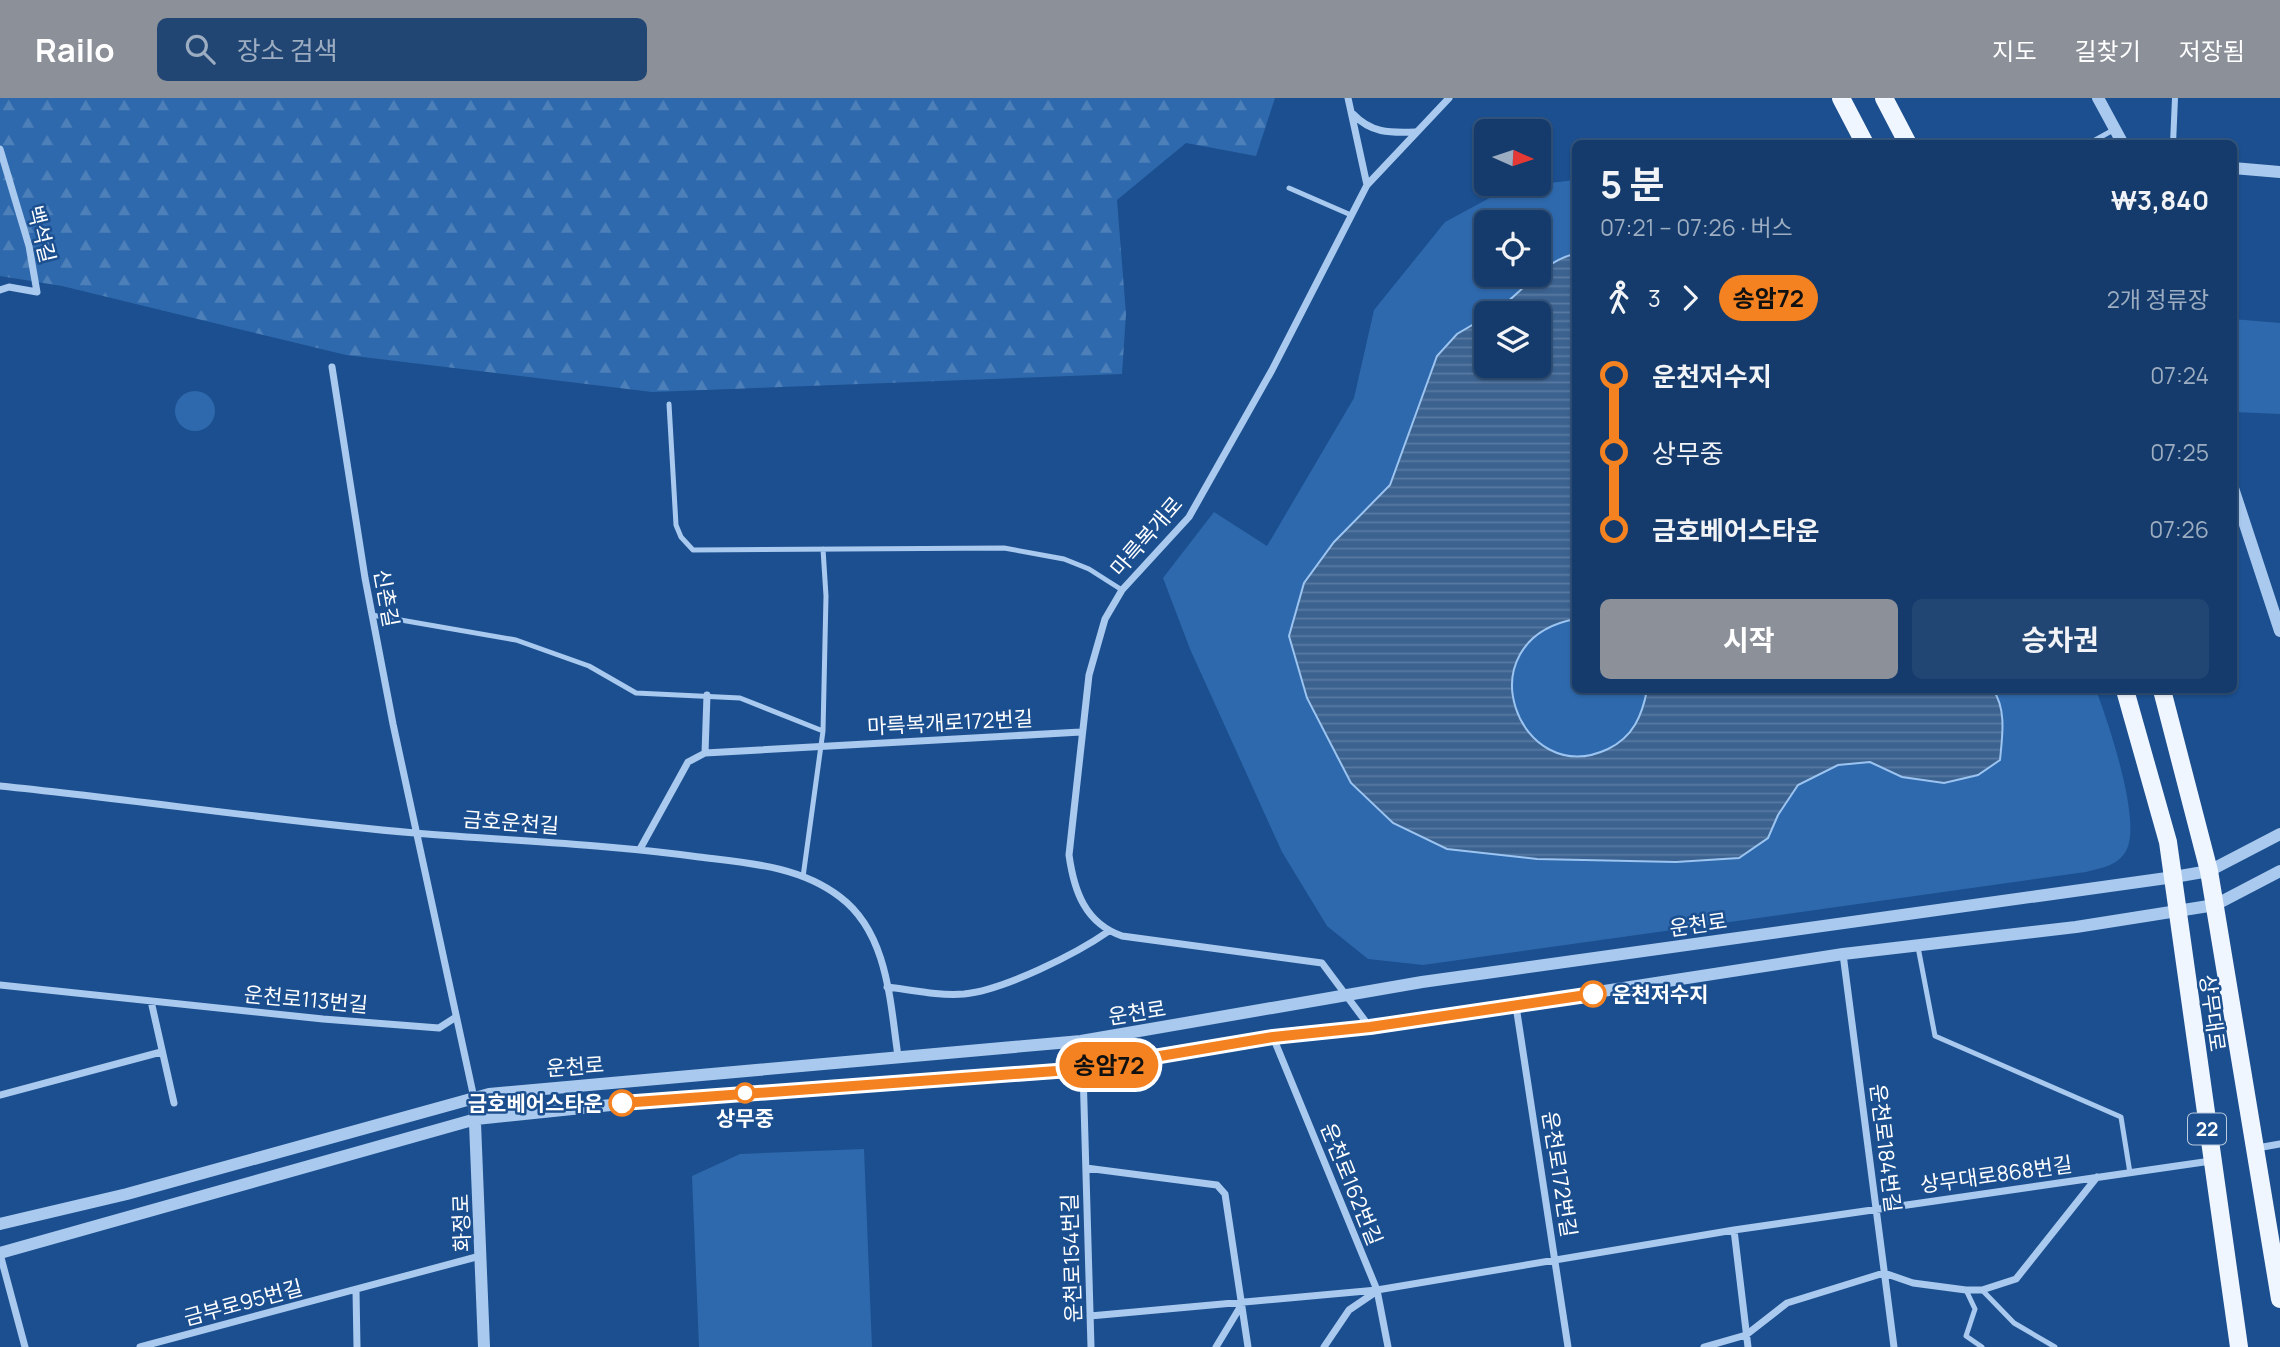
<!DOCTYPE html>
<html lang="ko">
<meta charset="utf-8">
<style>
body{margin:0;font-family:Manrope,"Noto Sans KR",sans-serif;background:#214673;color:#f1f3f6;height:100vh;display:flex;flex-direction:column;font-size:26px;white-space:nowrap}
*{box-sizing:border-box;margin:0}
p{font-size:23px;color:#9dadc1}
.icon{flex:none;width:38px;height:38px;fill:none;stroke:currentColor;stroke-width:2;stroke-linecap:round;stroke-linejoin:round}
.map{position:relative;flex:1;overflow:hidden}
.side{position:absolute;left:1572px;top:42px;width:665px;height:553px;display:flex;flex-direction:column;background:#143b6b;border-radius:10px;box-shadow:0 2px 5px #0004,0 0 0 2px #33557e}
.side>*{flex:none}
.badge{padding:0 14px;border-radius:23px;font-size:24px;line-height:46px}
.needle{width:46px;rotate:93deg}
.tools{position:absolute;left:1474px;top:21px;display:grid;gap:14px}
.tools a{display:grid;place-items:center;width:77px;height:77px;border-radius:10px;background:#143b6b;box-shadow:0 2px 5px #0004,0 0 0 2px #33557e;font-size:35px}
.map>.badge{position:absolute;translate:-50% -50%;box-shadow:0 0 0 4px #fff}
.legs{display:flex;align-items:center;gap:10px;height:77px;padding:0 28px;font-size:23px}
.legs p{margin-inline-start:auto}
.summary{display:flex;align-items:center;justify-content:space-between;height:119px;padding:0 28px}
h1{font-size:38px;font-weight:700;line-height:52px}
.action{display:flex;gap:14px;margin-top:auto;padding:14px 28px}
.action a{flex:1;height:80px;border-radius:10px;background:#8c9099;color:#fff;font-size:28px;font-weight:700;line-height:80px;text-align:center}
.action a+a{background:#214673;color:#f1f3f6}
ul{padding:0 28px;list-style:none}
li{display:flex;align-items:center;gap:24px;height:77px;font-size:26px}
li i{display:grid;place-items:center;width:10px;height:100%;margin:0 9px;background:currentColor}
li i::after{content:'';width:18px;height:18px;margin:-9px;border:5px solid;border-radius:50%;background:#143b6b}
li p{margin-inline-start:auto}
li:first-child i{background:linear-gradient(#0000 50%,currentColor 0)}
li:last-child i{background:linear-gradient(currentColor 50%,#0000 0)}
header{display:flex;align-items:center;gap:42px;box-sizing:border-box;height:98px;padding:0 35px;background:#8c9099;color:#fff}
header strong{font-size:33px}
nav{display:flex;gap:38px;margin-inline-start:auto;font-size:24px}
.search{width:490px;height:63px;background:#214673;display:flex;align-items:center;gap:18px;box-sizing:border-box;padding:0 24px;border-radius:10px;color:#9dadc1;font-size:26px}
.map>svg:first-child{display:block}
</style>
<header>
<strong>Railo</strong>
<div class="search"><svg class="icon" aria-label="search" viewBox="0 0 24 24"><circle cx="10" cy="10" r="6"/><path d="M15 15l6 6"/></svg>장소 검색</div>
<nav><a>지도</a><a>길찾기</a><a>저장됨</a></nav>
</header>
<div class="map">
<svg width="2280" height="1249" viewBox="0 0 2280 1249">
<defs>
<pattern id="forest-firs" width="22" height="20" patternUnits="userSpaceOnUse" patternTransform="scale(1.75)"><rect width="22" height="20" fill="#2e69ad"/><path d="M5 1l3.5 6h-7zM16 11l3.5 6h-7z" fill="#4d80b9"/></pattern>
<pattern id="water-rules" width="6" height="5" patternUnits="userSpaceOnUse" patternTransform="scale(1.75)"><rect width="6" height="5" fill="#3c6290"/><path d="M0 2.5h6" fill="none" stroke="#597aa1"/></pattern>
</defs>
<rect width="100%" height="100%" fill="#1b4f8f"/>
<!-- green -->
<path fill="#2e69ad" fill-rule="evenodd" d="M1575,82V592H2096C2108,623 2141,721 2127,751C2119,768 2101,770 2086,774L1423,867L1368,861L1327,828L1282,754L1190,551L1163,480L1214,414L1267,448L1354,300L1374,212L1445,124L1508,90ZM1486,124H1538V177H1486ZM1486,215H1538V268H1486Z
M2233,221L2280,225V316L2233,314Z
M175 313a20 20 0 1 1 40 0a20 20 0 1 1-40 0Z
M864,1051L872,1249H699L692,1078L740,1056Z"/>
<!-- forest -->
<path fill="url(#forest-firs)" d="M0,0H1275L1256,58L1186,45L1117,102L1126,216L1122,276L652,294L346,257L62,188L0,178Z"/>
<!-- water -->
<path fill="url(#water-rules)" stroke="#9cc4f0" stroke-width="2" d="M1575,156V521C1462,543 1519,693 1608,651C1633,639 1642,618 1647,592H1993C2007,611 2002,640 2000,662L1978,677L1944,685L1902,679L1870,664L1838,667L1798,687L1778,717L1768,740L1739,760L1676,764L1537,761L1447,751L1393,725L1351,685L1307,600L1289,538L1304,485L1334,444L1390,387L1437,258L1457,236L1486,219V268H1538V215H1492C1521,198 1541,163 1575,156Z"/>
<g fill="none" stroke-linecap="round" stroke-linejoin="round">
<!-- service -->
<path stroke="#a9c9ee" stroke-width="5" d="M2088,46L2115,31
M1289,90L1351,117
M669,306L676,427L681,439L693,452L1004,450L1064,461L1089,471L1122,492
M372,517L516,542L589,568L636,595L740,600L823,633
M803,779L823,633L826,498L823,451
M1918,849L1935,938L2121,1019L2130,1075
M1966,1192L1975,1211L1966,1238L1982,1249
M1982,1192L2014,1225L2055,1249"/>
<!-- pedestrian -->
<path stroke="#a9c9ee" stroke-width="6" d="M2173,46L2175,0"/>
<!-- minor -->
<path stroke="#a9c9ee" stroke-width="7" d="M1348,0L1367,87
M1353,16C1371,35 1389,35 1415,34
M0,51L29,148L37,194L9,189L0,192
M332,269L365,480L393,626L474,1000
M705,655L707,597
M0,688C138,702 276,723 415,735C510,743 605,746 699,759C748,765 800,768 840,799C888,835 890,904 898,958
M640,751L688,664L705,655L1081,634
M1843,856L1894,1249
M0,887L323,921L439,930L456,919
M887,889C912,892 938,898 964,896C1004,892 1076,856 1109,833
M151,903L174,1005
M1516,908L1568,1249
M1369,928L1322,865L1122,838C1085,825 1074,793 1069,757L1089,577L1105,521L1122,492L1189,419L1272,272L1367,87L1449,0
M1273,939L1377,1192L1388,1249
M1083,972L1091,1249
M0,997L161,954
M2257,1050L2280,1046
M1086,1070L1217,1087L1225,1096L1248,1249
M1734,1132L1748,1249
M0,1156L25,1249
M356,1192L357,1249
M1090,1218L1377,1192L1734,1132L2211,1063
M140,1249L480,1158
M1216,1249L1242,1206
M1324,1249L1349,1212L1377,1193
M1704,1249L1746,1237L1787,1205L1884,1175L1913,1185L1966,1192H1982L2016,1181L2097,1079"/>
<!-- tertiary -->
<path stroke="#a9c9ee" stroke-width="12" d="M2098,0L2123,46
M2233,70L2280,74
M2233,390L2280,533
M474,1000L484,1249
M0,1126L127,1096L489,996L1081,943L1422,884L2174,779L2209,773L2280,736
M0,1155L476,1021L659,1002L1083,972L1273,939L1370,929L1843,856L2076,829L2215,807L2280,773"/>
<!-- primary -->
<path stroke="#f0f6ff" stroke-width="18" d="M1841,0L1865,46
M1884,0L1908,46
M2125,592L2168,744L2239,1249
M2162,592L2209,773L2280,1201"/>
</g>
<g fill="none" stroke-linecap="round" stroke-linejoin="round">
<defs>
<path id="line-1" d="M622,1005L1083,971L1273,939L1370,929L1593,896"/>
</defs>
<!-- line-1 casing -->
<use href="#line-1" stroke="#fff" stroke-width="16"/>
<!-- line-1 -->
<use href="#line-1" stroke="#f58220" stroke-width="10"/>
</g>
<!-- markers -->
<g fill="#fff" stroke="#f58220" stroke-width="3.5">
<circle cx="1593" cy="896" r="12"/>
<circle cx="745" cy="995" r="9"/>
<circle cx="622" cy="1005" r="12"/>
</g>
<g text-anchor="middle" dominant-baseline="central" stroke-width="5" stroke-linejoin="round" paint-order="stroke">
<!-- shield labels -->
<rect fill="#1b4f8f" stroke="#bbcadd" stroke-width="2" x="2188" y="1015.5" width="38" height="31" rx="5"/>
<g font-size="19" font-weight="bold" fill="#fff">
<text x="2207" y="1031">22</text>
</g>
<!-- street labels -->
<g font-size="21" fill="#fff" stroke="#1b4f8f">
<text transform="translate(42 136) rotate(76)">백석길</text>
<text transform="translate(1146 438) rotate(-49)">마륵복개로</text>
<text transform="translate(387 500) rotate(80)">신촌길</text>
<text transform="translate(950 624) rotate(-3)">마륵복개로172번길</text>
<text transform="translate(511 724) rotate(4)">금호운천길</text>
<text transform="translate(1698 826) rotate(-8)">운천로</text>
<text transform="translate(306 901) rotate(5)">운천로113번길</text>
<text transform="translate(1137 914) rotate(-9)">운천로</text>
<text transform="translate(2213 915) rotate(82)">상무대로</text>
<text transform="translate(575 968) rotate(-4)">운천로</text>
<text transform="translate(1886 1050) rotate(83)">운천로184번길</text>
<text transform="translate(1560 1076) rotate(81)">운천로172번길</text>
<text transform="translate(1996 1076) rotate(-8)">상무대로868번길</text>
<text transform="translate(1352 1086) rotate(68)">운천로162번길</text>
<text transform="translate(461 1125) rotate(-92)">화정로</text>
<text transform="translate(1071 1160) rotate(-92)">운천로154번길</text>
<text transform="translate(243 1204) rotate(-15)">금부로95번길</text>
</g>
<!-- stop labels -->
<g font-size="21" font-weight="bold" fill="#fff" stroke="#1b4f8f" text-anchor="start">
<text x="1612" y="896">운천저수지</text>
<text x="603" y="1005" text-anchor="end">금호베어스타운</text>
<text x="745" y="1020" text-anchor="middle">상무중</text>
</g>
</g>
</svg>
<div class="tools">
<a><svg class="needle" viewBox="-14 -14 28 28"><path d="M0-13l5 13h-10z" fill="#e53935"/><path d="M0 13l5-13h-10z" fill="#9dadc1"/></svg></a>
<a><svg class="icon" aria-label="locate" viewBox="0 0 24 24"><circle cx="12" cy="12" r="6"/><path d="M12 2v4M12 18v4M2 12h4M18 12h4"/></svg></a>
<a><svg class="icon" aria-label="layers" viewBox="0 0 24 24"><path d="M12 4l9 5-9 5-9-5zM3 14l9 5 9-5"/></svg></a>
</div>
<b class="badge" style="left:1109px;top:967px;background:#f58220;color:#111">송암72</b>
<section class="side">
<div class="summary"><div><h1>5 분</h1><p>07:21 – 07:26 · 버스</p></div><b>₩3,840</b></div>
<div class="legs"><svg class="icon" aria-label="walk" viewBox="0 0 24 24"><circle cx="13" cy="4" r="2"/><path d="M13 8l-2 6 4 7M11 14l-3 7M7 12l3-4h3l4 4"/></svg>3<svg class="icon" aria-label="forward" viewBox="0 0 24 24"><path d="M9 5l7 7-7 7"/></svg><b class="badge" style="background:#f58220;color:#111">송암72</b><p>2개 정류장</p></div>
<ul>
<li><i style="color:#f58220"></i><b>운천저수지</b><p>07:24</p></li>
<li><i style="color:#f58220"></i><span>상무중</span><p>07:25</p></li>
<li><i style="color:#f58220"></i><b>금호베어스타운</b><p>07:26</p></li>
</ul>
<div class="action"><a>시작</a><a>승차권</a></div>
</section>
</div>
